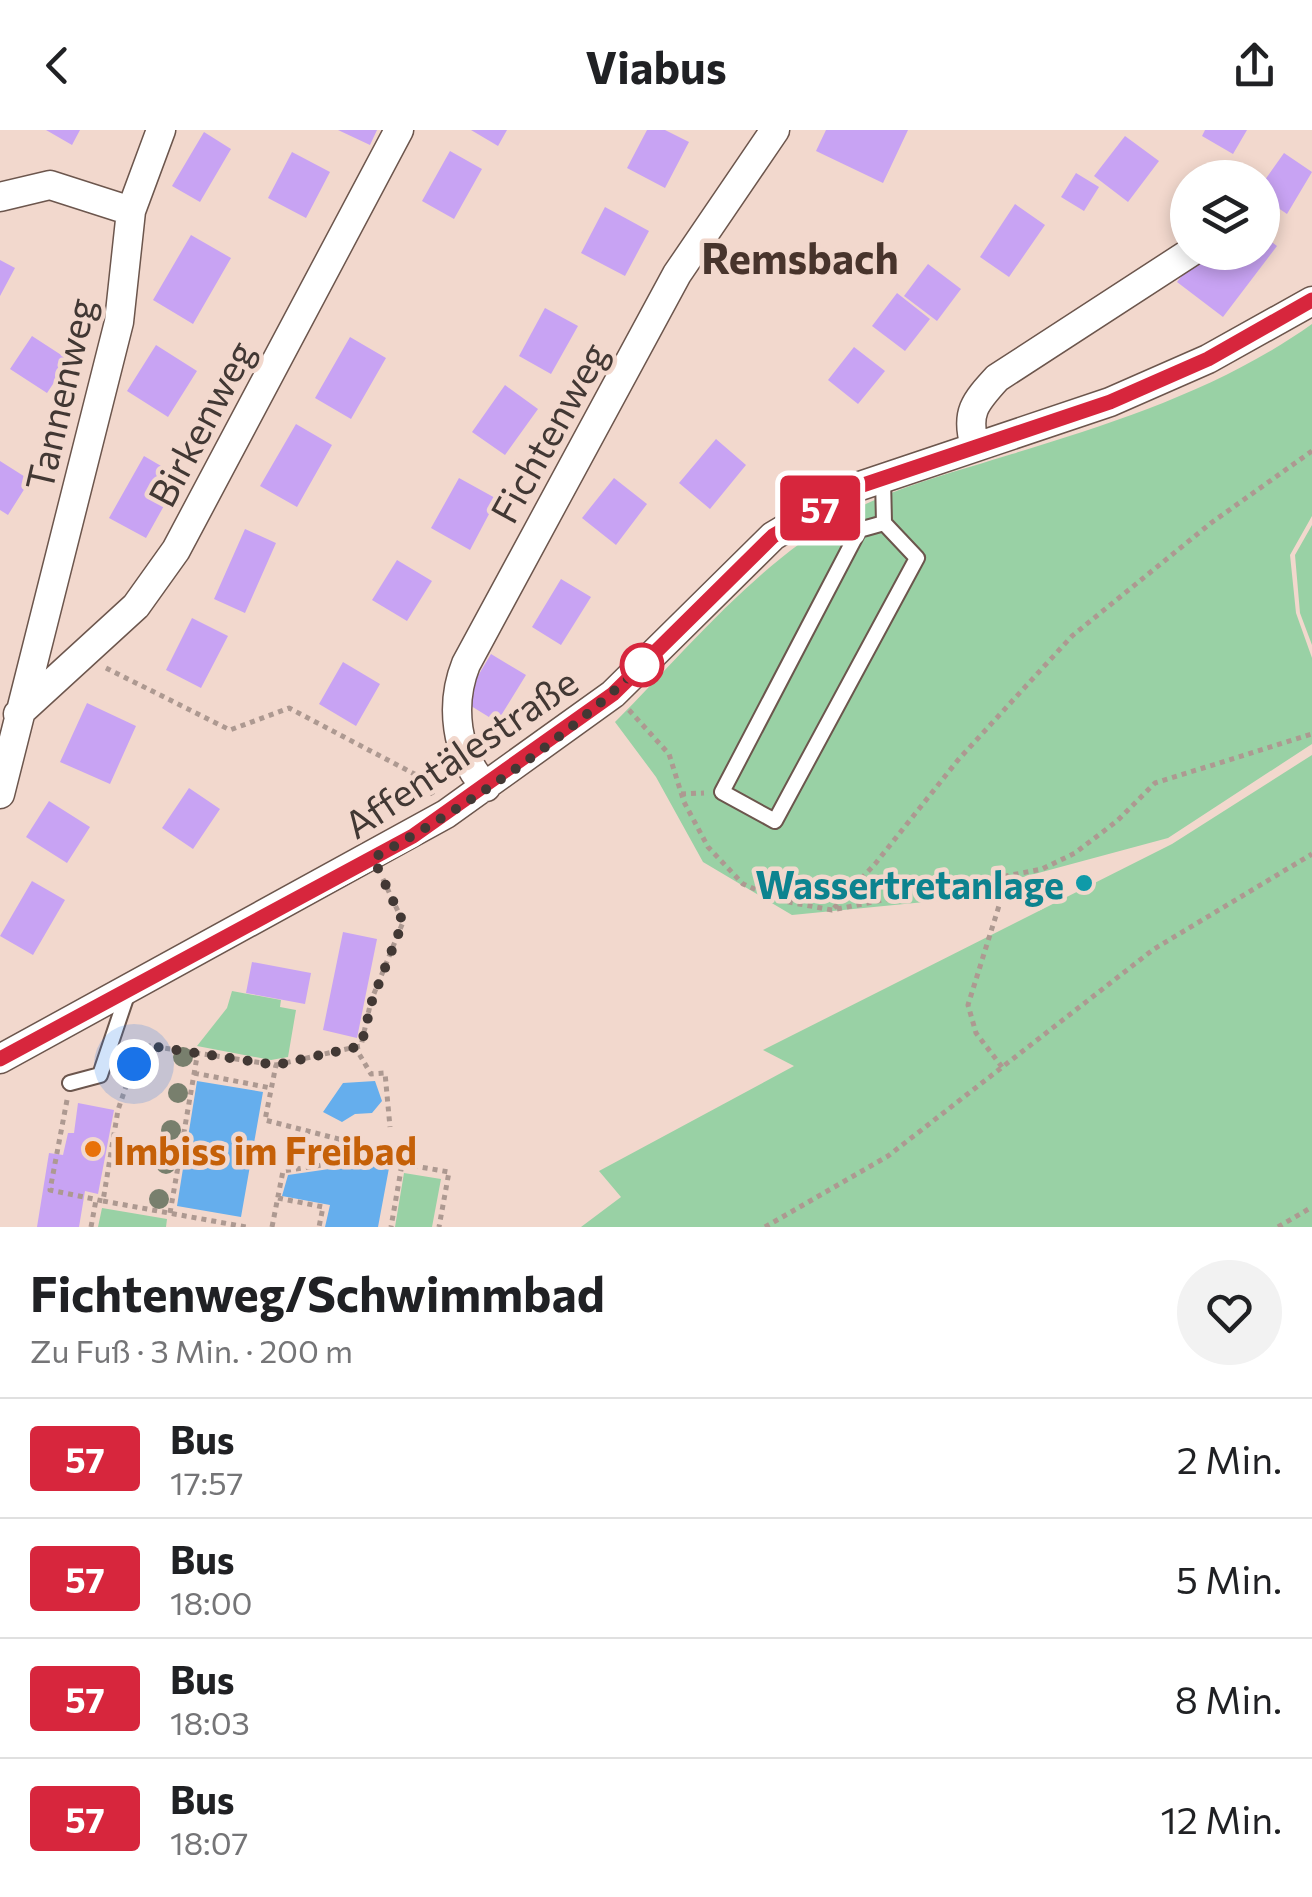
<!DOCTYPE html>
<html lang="de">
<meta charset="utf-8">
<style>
body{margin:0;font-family:Commissioner,sans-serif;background:#f2f2f2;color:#202124;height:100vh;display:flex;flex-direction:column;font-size:38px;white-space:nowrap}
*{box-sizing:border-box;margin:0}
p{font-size:32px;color:#757577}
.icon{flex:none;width:55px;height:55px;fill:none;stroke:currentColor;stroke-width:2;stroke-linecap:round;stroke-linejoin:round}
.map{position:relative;height:1097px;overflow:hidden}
.panel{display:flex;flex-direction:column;background:#fff;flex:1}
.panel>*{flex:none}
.badge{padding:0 20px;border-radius:8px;font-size:35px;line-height:65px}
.controls{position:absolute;left:1170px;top:30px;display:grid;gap:20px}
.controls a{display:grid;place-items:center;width:110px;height:110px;border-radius:50%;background:#fff;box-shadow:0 5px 15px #0003;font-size:50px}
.you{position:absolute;width:50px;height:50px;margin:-25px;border:8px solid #fff;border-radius:50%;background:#1a73e8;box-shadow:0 0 0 15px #1a73e833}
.map>.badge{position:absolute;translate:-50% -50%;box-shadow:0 0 0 5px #fff}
.round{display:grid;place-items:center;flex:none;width:105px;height:105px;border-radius:52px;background:#f2f2f2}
.summary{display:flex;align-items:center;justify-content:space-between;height:170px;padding:0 30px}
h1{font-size:48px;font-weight:700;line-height:75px}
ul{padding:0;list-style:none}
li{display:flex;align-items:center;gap:30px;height:120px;padding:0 30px;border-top:2px solid #e0e0e0}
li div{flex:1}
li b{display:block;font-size:38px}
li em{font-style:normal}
li .badge{min-width:110px;font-weight:700;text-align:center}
header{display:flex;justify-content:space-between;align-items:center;height:130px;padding:0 30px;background:#fff;font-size:45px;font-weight:700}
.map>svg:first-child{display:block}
</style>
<header><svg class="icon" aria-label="back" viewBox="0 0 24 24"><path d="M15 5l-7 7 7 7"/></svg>Viabus<svg class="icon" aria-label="share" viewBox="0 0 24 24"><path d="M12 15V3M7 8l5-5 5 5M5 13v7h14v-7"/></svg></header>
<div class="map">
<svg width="1312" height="1097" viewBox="0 0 1312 1097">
<rect width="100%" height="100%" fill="#f2d8cd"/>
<!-- green -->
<path fill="#99d1a5" d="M1312,194V386L1290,425L1296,483L1312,528V614L1168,708L935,771L792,785L703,732L656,647L615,592C685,522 754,436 841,387C893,357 955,342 1012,324C1117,292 1222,258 1312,194Z
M1312,395V515L1300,483L1295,425Z
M1312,625V1097H581L621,1067L599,1041L794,936L763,920L1172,714Z
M232,861L281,870L280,877L296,880L288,927L271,930L197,916L227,878Z
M404,1043L441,1049L432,1097H395Z
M102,1078L167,1089L166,1097H98Z"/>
<!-- water -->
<path fill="#65aeed" d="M197,951L263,962L241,1087L177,1076Z
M375,951L382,971L372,983L355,984L342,992L323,982L343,953Z
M370,1033L389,1038L378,1097H325L330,1075L282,1066L288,1045Z"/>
<!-- building -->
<path fill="#c8a3f3" d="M46,0H80L72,15Z
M338,0H377L370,15Z
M471,0H507L498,16Z
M647,0H665L689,12L665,58L627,38Z
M826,0H908L883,53L816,21Z
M1205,0H1247L1233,24L1202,6Z
M204,2L231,19L200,72L172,56Z
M1125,6L1159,31L1128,72L1094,46Z
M450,21L482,39L454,89L422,71Z
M292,22L330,42L306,88L268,68Z
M1284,23L1312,42L1287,84L1262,67V54Z
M1076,43L1099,57L1084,81L1061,67Z
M1015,74L1045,95L1009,147L980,127Z
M605,77L649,101L625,146L581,123Z
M191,105L231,128L193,194L153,170Z
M1262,105L1277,116L1223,187L1177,152L1200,122H1262Z
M0,130L15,138L0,166Z
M928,134L961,159L937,191L904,166Z
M897,163L930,189L905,221L872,196Z
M545,178L578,196L551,244L519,226Z
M32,206L69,230L47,263L10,239Z
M350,207L386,228L351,289L315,268Z
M156,215L197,241L168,287L127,261Z
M854,217L885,241L858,274L828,250Z
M505,255L538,279L505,325L472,302Z
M296,294L332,315L297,377L260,356Z
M716,309L746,335L710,379L679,353Z
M144,326L180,347L146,408L109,388Z
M0,331L30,350L8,385L0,380Z
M459,348L497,369L470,420L431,398Z
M614,348L647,374L616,415L582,388Z
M245,399L276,413L245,483L214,469Z
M397,430L432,451L407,491L372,470Z
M561,449L591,467L561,515L532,497Z
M192,488L228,506L201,558L166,540Z
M491,524L526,545L497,592L463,571Z
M343,532L380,554L356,596L319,574Z
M87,573L136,596L110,654L60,632Z
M189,658L220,679L193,719L162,698Z
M49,671L90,697L67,733L26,707Z
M32,751L65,770L33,825L0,806Z
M343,802L377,809L357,908L323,900Z
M252,832L311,843L305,874L246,863Z
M78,973L114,980L98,1064L85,1061L79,1097H37L49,1023L63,1025L68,1003H74Z"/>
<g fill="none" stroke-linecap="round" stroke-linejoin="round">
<defs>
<path id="service" d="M883,348L884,393L859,400L722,662L775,691L917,428L884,393
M70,953L100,945L128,862"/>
<path id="minor" d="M0,67L50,55L131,81
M975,316C965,283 975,272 997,248L1191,122
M18,584L136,476L176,420L399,0
M486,657C455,625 450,574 466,534L677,144L775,0
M0,664L119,192L131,81L161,0
M0,929L446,684L613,564L773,406L854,358L1110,272L1208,229L1312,171"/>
</defs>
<!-- service casing -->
<use href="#service" stroke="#6c564d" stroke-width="18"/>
<!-- minor casing -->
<use href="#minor" stroke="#6c564d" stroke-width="31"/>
<!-- path -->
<path stroke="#ad9991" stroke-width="5" stroke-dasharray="5 5" stroke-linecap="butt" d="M106,538L230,600L289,578L422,648
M629,580L669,624L684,672L708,717L743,754L783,771L832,780L1042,739L1075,723L1117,691L1155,653L1312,604
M681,664L704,663
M433,665L422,648L442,635
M834,778L875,734L958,630L1072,506L1211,393L1312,321
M355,917L361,916L371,871L403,792L382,747
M276,935L355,917L371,944L385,943L390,997
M1002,937L976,903L968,875L1008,747
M194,943L271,958
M67,970L50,1060L103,1071L118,980L139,918L150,916L276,935L265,990L377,1019L375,1029
M403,1034L449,1042L439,1097
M278,1068L323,1077L319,1097
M103,1071L246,1097
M170,1083L198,921
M91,1097L96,1070
M272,1097L283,1041L370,1028L402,1034L391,1097
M765,1097L888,1026L1154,819L1312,724
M1278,1097L1312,1077"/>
<!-- service -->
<use href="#service" stroke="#fff" stroke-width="14"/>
<!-- minor -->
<use href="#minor" stroke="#fff" stroke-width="28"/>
</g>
<!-- trees -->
<g fill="#787f6d">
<circle cx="183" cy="927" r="10"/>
<circle cx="178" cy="963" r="10"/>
<circle cx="171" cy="1000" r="10"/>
<circle cx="166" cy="1034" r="10"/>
<circle cx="159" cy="1069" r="10"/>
</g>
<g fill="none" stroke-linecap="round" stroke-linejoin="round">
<defs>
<path id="line" d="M0,929L413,706L613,564L773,406L854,358L1110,272L1208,229L1312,170"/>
</defs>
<!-- line casing -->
<use href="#line" stroke="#fff" stroke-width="22"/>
<!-- line -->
<use href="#line" stroke="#d7263d" stroke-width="15"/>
<!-- walk -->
<path stroke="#423834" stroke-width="10" stroke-dasharray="0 18" d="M134,934L140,918L150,916L276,935L361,916L372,871L403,792L373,728C468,676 564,610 642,535"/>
</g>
<!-- markers -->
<circle fill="#fff" stroke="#d7263d" stroke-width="5" cx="642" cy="535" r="20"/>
<circle fill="#0f9aa8" stroke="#f2d8cd" stroke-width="4" cx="1084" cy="753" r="10"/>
<circle fill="#e8710a" stroke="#f2d8cd" stroke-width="4" cx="93" cy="1019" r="10"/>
<g text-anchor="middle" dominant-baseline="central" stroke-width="9" stroke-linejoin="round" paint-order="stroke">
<!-- street labels -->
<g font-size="38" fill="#423834" stroke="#f2d8cd">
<text transform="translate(59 264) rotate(-77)">Tannenweg</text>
<text transform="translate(200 293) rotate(-62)">Birkenweg</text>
<text transform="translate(548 302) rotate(-61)">Fichtenweg</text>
<text transform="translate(460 622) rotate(-34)">Affentälestraße</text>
</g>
<!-- culture labels -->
<g font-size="38" font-weight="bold" fill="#0d838f" stroke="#f2d8cd" text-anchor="end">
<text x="1064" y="753">Wassertretanlage</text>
</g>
<!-- food labels -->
<g font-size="38" font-weight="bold" fill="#c56008" stroke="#f2d8cd" text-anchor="start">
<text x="113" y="1019">Imbiss im Freibad</text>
</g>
<!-- quarter labels -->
<g font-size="42" font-weight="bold" fill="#48342c" stroke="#f2d8cd">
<text x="800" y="127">Remsbach</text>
</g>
</g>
</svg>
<div class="controls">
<a><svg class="icon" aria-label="layers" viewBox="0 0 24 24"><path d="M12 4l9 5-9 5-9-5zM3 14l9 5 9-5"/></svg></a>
</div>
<div class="you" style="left:134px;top:934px"></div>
<b class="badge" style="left:820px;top:378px;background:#d7263d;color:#fff">57</b>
</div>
<section class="panel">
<div class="summary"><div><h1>Fichtenweg/Schwimmbad</h1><p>Zu Fuß · 3 Min. · 200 m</p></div><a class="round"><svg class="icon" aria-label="heart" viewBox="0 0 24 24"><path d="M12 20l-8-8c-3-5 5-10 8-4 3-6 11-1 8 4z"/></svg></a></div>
<ul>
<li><span class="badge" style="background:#d7263d;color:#fff">57</span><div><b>Bus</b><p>17:57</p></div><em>2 Min.</em></li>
<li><span class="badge" style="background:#d7263d;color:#fff">57</span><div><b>Bus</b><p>18:00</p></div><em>5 Min.</em></li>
<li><span class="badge" style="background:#d7263d;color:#fff">57</span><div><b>Bus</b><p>18:03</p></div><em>8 Min.</em></li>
<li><span class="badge" style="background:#d7263d;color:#fff">57</span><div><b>Bus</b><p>18:07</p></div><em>12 Min.</em></li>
</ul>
</section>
